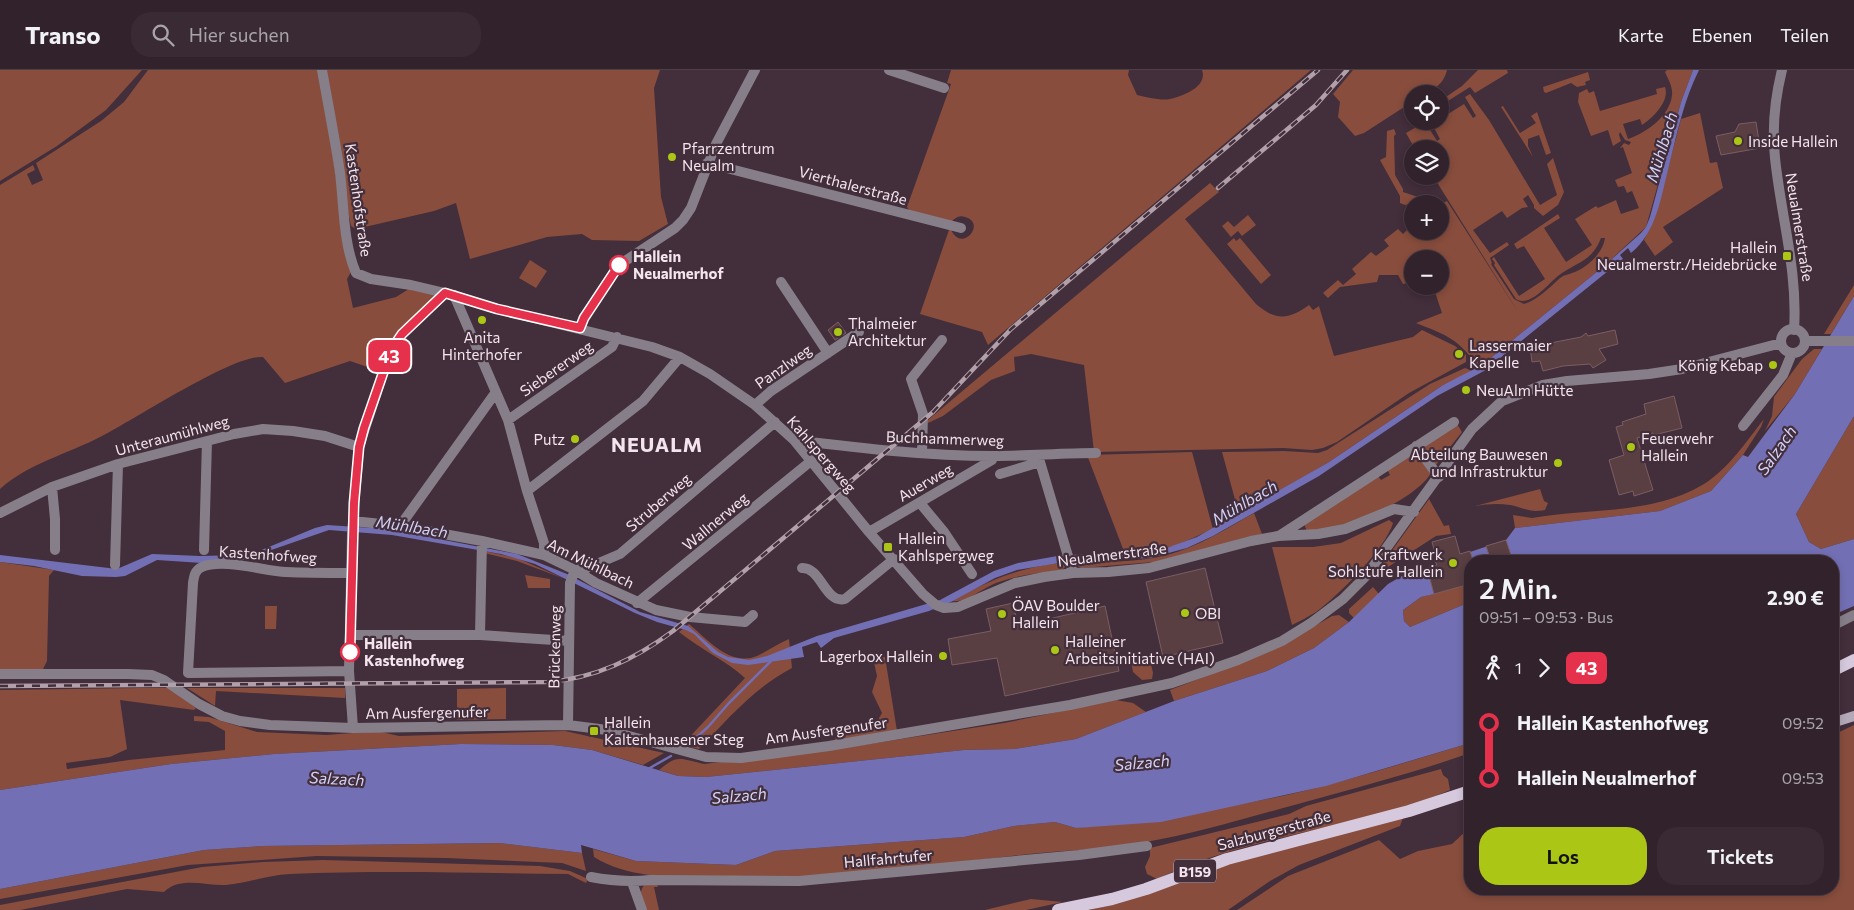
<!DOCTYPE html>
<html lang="de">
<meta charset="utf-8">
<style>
body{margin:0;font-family:Commissioner,sans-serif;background:#3a2a34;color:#f1f3f6;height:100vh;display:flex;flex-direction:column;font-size:19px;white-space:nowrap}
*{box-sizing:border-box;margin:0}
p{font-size:16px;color:#a8a4a9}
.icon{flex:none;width:28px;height:28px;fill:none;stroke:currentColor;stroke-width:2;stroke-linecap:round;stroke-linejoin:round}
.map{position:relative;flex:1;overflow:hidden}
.details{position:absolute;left:1464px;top:485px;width:375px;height:340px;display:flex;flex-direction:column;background:#32222c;border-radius:20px;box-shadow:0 2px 8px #0003,0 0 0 1px #4d3f48}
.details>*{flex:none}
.badge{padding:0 10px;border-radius:8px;font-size:18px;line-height:32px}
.tools{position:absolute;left:1404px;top:15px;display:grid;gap:10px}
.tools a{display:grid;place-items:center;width:45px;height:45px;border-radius:50%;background:#32222c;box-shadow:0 2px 8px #0003,0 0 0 1px #4d3f48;font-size:25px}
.map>.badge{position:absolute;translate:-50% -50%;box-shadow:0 0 0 2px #fff}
.legs{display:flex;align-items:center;gap:8px;height:55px;padding:0 15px;font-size:16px}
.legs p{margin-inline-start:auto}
.headline{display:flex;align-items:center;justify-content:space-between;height:85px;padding:0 15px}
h1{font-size:28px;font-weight:600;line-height:38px}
.cta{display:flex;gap:10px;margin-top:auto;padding:10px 15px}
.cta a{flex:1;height:58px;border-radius:20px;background:#abc615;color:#111;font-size:20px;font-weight:600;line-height:58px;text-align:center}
.cta a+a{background:#3a2a34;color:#f1f3f6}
ul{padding:0 15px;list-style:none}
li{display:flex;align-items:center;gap:18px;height:55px;font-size:19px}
li i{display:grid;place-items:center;width:8px;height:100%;margin:0 6px;background:currentColor}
li i::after{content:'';width:12px;height:12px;margin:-6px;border:4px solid;border-radius:50%;background:#32222c}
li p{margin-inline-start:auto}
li:first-child i{background:linear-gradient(#0000 50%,currentColor 0)}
li:last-child i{background:linear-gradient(currentColor 50%,#0000 0)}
header{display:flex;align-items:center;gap:30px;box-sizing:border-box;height:70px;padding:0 25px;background:#32222c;border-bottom:1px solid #4d3f48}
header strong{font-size:24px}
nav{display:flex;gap:28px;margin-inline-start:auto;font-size:18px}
.search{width:350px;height:45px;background:#3a2a34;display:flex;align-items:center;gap:12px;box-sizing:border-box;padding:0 18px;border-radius:20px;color:#a8a4a9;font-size:19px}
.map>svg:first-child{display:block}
</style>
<header>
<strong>Transo</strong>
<div class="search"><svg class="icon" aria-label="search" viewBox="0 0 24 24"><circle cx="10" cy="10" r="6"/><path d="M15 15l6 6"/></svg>Hier suchen</div>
<nav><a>Karte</a><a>Ebenen</a><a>Teilen</a></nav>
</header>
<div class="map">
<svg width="1854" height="840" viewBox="0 0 1854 840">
<rect width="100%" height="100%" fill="#432e3b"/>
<!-- green -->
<path fill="#884d3d" d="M0,0H142L106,40L57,76L0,111Z
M148,0H319L351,202L347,209L353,238L396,227L412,217L437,223L435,228L379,301L350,291L285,313L263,287C234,284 134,350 102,366C68,384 29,393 0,419V115L33,95L35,100L27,104L32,115L43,110L36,93L101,51L124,32Z
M325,0H660L654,18L661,127L668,154L639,171L592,170L582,164L547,167L470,189L456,133L434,141L356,159L351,156L348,141Z
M951,0H1129L1128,5L1137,25C1147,27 1161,31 1170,29C1183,26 1208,17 1202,0H1311L988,275L982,262L920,244L950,157C960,186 988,153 965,147C959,145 955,148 951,152L910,142L907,137L951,14L947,13Z
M1353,0H1447C1443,17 1429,24 1412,24V32L1364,63L1355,66L1338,47L1340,32L1333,24Z
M1478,0H1507L1508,3L1475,23L1470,17L1440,36V31L1462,16Z
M1667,0H1693L1681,32L1646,157L1604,196L1482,295L1478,298C1460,269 1446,265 1416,253L1442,243L1433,216H1440V189H1412V212L1403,214L1398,205H1379L1377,212L1340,217L1328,228L1323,223L1338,210L1343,215L1356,204L1352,199L1371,182L1376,186L1389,176L1384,170L1398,159L1403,164L1412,155V161H1440V135L1447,131L1520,245L1433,106H1440V79H1415L1406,63L1425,52L1437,71L1440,69L1432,54L1440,51V49L1464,34L1473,48L1476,46L1465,27L1470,24L1489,50L1540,135L1557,125L1547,94L1553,88L1564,122L1558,135L1543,146L1534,138V135L1528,125L1523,129L1528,137L1522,138L1507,148L1502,141L1473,160L1490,183L1507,172L1509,175L1490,188L1492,193L1491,194L1514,229L1524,234C1537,230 1549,218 1559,209C1563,205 1567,205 1572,203C1587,198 1603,183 1605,168H1601C1592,192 1576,192 1558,206C1549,213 1530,238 1516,229L1494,195L1495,193L1492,189L1494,187L1519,226L1545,209L1524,176L1517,179L1514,174L1558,144L1560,148L1544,158L1566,192L1592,175L1575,149L1596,136L1598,138L1616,130L1621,144L1639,138L1632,121L1627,123L1624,116L1618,117L1615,110L1632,103L1623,77L1620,78L1624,73L1629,75L1631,72L1625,70L1620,62L1619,65L1621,71L1613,76L1608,60L1591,66L1578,32L1579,23L1587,19L1589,23L1594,21L1600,41L1657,24L1656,19L1665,17C1670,31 1653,48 1642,55L1640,49L1623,54L1628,69C1646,63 1670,46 1672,25C1673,17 1668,9 1665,2Z
M1588,2L1590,10L1585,12L1586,15L1577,17L1571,13L1546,23L1544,22L1543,17Z
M1503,36L1520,63L1536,53L1531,46L1537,42L1551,83L1546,85L1539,65L1528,69V76L1533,87L1501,37Z
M1700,43L1710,93L1717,92L1723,118L1663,157L1673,172L1655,186L1644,170L1656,144L1681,49Z
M1394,59L1396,64L1394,66L1395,105L1403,119V122L1418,127L1416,132L1405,135L1400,133V126L1380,90L1386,87L1387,61Z
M1210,113L1219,122L1185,149L1256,234C1276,251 1288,250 1309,235L1313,240L1319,236L1334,286L1413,267L1422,260L1455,276L1466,285V292L1409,323L1337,372L1323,378L1312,380L1283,378L1094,382L1084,295L1031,284L1014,287L1015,301L991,310L943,346L928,353V350Z
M1248,145L1256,155L1242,166L1238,161L1231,167L1222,156L1228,151L1234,157Z
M1234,168L1236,171L1240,168L1271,205L1261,214L1227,174Z
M530,190L547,201L536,218L519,208Z
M1854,215V226L1831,264H1824Z
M1814,279H1822L1795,324L1765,361L1772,346L1774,327L1802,289Z
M1465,298L1473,301L1443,315L1329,392L1239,444L1222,382L1284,381L1318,383L1327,380L1430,314Z
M1854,346V469L1821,479L1809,472L1796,444Z
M1764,349L1761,357L1743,385L1711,421L1660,441L1515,458L1513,445L1532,448C1588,438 1653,445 1704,414C1729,398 1746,372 1764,349Z
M1457,354L1462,362L1435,396L1422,380L1423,376Z
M1415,381L1431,403C1416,428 1362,451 1335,457C1326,459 1316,460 1307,461L1304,454L1377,405L1381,410L1390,405L1387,399Z
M1192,382L1213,459L1175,476L1125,484L1087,385Z
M1540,419L1544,431L1548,433L1545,440C1529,443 1525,438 1510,435C1498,433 1486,434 1475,436Z
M1429,429L1444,456L1449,455L1451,464L1436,466L1388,497L1383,493Z
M1254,443L1262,464L1154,492L1081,498L1076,495L1075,492C1105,491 1138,493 1167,485C1198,477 1226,459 1254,443Z
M1389,450L1393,453C1386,478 1338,526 1316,542C1308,547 1300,551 1292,555L1272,477H1313L1341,473Z
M484,481L517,488L565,509L517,491L484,483Z
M0,492L54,500L49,506L47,591L43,599L0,601Z
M1065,492V497L1062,500C1040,503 1017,505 996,513C983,518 966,533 953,531C992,508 1020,498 1065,492Z
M525,505L550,509V518H528Z
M1470,514V532L1410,557L1404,551L1403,540L1421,527Z
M1373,517L1379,524L1354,548L1349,543V539Z
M265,536H277L276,559H265Z
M1339,545L1349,552L1314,578L1267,601L1174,631L1170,620L1271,581L1332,546Z
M689,554C707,569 730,597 757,586C767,581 778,574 789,569L792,598C754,618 728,649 699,679L682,675L745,608C725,590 700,579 679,562Z
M1137,585L1140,596L1151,594L1153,603L1152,609L1142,610L1133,602L1130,587Z
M885,587L897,661L835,670L837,663L875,655L882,643L872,622L877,606L873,588Z
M139,618H170L196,638L194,640L120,630L127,679L110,687L66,693L67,699L129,690L225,680V661L209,652L194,651V646L209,647L257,662L327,665L377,661L399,666L565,661L664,683L643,695L592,680L553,675L461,674L274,684L171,694L0,720V620Z
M187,618H345V628L216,621L215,636Z
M506,618V649L457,650V619Z
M1116,630L1133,633L1146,642L1076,669L1014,679L964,680L706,707L678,706L659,700C678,684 680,689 704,694L850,677L1004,653Z
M1854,655V840H1237L1288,806L1379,770L1400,789L1418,781L1452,774L1467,760L1466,752L1470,750V819H1832L1833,665Z
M1470,673V683C1414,703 1355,718 1298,734C1246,748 1194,764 1141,773C1104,780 1067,780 1029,784C921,796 812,811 703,808C668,807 625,807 594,787L593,779L636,791L736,795L775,781L964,767L1014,756L1055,752L1076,758C1146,748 1217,740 1287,725C1349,711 1409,691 1470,673Z
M1441,699L1443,705L1448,709L1450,720C1413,736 1375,745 1336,755C1275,769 1214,782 1157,809L1147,804L1145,797L1150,786V778L1289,744L1306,736Z
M1403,748L1400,756L1299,795L1270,811L1228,840H1090L1114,834L1215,797Z
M499,773L582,783L586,801L562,793L446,788L317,786L188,795L0,829V819L204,780L262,776Z
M323,790L540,796L570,801L588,809L586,813L568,804C475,803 383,800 290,804C268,805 247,813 226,815C206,816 180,806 164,822L127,819L20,840H0V835L202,797L263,792Z
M657,814L658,817H654L659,840H645C642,831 638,823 644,815Z
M1031,829L1063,832L1026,840H985Z"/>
<!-- water -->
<path fill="#736fb4" d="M1693,0H1699C1684,30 1677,63 1669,96C1661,126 1657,162 1631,183L1628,178L1620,185L1623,189L1484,301L1437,326L1319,406L1213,466L1187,478L1150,488L1065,492L1017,500L995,508L953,531L929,541L834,568L821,578L817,572L802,577L804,587L748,595L732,593L713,583L694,564L686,560L657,552L635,543L535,494L501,484L392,465L329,460L240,491L202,493L157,490L125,506L116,507L82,506L34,496L0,492V485L117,499L152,484L200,486L242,485L259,481L315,458L327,455L387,459L517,484L567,504L640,542L688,556L718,582L728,587L749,590L767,586L817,566L940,530L994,501L1018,493L1063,485L1125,484L1161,480L1197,467L1329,392L1443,315L1482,295L1604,196L1641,163L1646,157L1650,147L1681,32Z
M1854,226V346L1796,444L1809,472L1821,479L1854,469V536L1833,545L1832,491H1470L1464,484L1506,470L1515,458L1660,441L1711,421L1743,385L1748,387L1795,324Z
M1422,498H1427L1434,524L1421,527L1403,540L1404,551L1410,557L1470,532V673L1326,716L1161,752L1076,758L1055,752L1014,756L964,767L775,781L736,795L636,791L581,775L582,783L499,773L262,776L204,780L0,819V720L171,694L274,684L461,674L553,675L592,680L678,706L706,707L964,680L1014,679L1076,669L1174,631L1267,601L1314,578L1349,552L1388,514L1409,502Z"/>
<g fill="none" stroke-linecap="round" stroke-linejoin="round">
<!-- stream -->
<path stroke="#736fb4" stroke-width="2.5" d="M690,673L708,657L729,633L771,591
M648,699L671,686"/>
</g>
<!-- building -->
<path fill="#593e42" stroke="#7b5e62" d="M1756,52L1760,78L1721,85L1716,66L1735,62L1739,54Z
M838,252L846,263L835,270L828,260Z
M1615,260L1618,274L1599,279L1606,290L1593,298L1590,294L1563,296L1543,301L1540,291L1532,292L1530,277L1581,267L1586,263L1588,266Z
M1674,326L1682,358L1654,365L1653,363L1637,368L1653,420L1634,426L1633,421L1619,425L1609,390L1624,385L1616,357L1623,355L1622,352L1646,344L1644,334Z
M1455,466L1460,484L1470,481L1473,491H1470V514L1434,524L1427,498L1437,495L1435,491L1437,490L1432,472Z
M1506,470L1513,491H1491L1486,476Z
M1205,498L1223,573L1163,587L1146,512Z
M1013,533L1018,556L1105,536L1119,601L1005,626L997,588L952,595L948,569L991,561L986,539Z"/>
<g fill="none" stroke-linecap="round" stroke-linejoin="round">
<!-- minor -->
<path stroke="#867f8a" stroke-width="10" d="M322,0C328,34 335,69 340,103C344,135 343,173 356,203L371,209L411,215L445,223L497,239L652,277L680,287L710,304L755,335L794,370L869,462L923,524L936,535L944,538L958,537L1015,513L1044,507L1073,503L1108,502L1149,498L1251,471L1278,466L1318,464L1345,459L1394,439L1414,442
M889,0L944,18
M1782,0C1775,28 1772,59 1775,88C1781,146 1798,201 1794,260
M707,93L961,158
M781,212L828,283
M454,225L508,350L527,421L544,473V485
M580,258L584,247L619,195L675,158L683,150L691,138L716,74L755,0
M1781 271a12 12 0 1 1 24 0a12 12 0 1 1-24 0Z
M1805,271H1854
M755,335L771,321L859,262
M508,350L612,277L617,267
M1743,356L1783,305L1792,283
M794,370C860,378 926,386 993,386C1027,386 1062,383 1096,383
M1416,376L1439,407
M922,383L923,344L911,309L942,270
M1000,404L1040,392L1073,503
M52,417L55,449V480
M527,421L643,331L680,287
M920,433L944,462L972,504
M0,443L52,417L118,394L234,364L263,359L293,361L325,366L359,377
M353,451L400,456L482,471L544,485L575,500L596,513L656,540L690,547L745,552L753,545
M400,456L496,322
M869,462L992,390L993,386
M1279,466L1454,352
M204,480L207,371
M115,495L118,394
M802,498C821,497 825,534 845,529L894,489
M637,533L811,391
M1832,556L1854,545
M350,565H480L569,571
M480,565L482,471
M349,601L188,603L193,513C194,506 195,500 202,497C223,488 264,501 286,502C308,503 330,503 351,503
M0,604H128L152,605L164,610L199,634L222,646L240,651L270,655L353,658L568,655L607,660L706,687L741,688L829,676L1070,635L1172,613L1238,590L1282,571L1311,553L1343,529L1367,505L1472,359L1502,331L1543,315L1567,311L1649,304L1682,299L1781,273
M568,655L570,513L575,500L587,498L620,484L775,352
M353,658L349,601L352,464L359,377L391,279L402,264L445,223
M591,807C611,811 629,812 650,810L799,811L1079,785L1147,776
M632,812L642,840"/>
<!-- secondary -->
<path stroke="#b3a9b9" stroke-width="10" d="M1832,653L1854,646"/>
<!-- primary -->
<path stroke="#d6c9de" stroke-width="12" d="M1832,601L1854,590
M1058,840L1112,829L1146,819L1227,789L1409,741L1470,721"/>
<defs>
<path id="rail" d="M1218,118L1316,35L1347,0
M0,616L548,612C596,608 635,589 673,561L933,342L1011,259L1318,0"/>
</defs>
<!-- rail casing -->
<use href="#rail" stroke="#b1a0aa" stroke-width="4.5"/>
<!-- rail -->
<use href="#rail" stroke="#432e3b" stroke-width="2.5" stroke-dasharray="8" stroke-linecap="butt"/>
</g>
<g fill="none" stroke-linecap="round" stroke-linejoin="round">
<defs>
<path id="line-1" d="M350,582L354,433L359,377L364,358L391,280L402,264L445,223L497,239L580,258L584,248L619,195"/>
</defs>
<!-- line-1 casing -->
<use href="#line-1" stroke="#fff" stroke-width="11"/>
<!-- line-1 -->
<use href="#line-1" stroke="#e5314c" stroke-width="8"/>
</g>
<!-- markers -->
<g fill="#abc615" stroke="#432e3b" stroke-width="2">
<circle cx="1738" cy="71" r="5"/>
<circle cx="672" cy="87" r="5"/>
<rect x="1782" y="181" width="10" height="10" rx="2.5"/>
<circle cx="482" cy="250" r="5"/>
<circle cx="838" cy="262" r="5"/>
<circle cx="1459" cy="284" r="5"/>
<circle cx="1773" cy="295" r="5"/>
<circle cx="1466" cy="320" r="5"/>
<circle cx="575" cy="369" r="5"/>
<circle cx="1631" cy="377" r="5"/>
<circle cx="1558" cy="393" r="5"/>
<rect x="883" y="472" width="10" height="10" rx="2.5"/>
<circle cx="1453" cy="493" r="5"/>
<circle cx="1185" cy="543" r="5"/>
<circle cx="1002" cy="544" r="5"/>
<circle cx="1055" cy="580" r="5"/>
<circle cx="943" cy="586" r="5"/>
<rect x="589" y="656" width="10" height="10" rx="2.5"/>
</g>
<g fill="#fff" stroke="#e5314c" stroke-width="2.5">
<circle cx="619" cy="195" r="9"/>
<circle cx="350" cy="582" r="9"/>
</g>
<g text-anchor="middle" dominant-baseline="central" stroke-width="4.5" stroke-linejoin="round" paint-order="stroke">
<!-- shield labels -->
<rect fill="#432e3b" stroke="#beadb8" stroke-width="1" x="1174" y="789.5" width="42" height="23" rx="4"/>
<g font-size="14" font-weight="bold" fill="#f3e4ed">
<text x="1195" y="801">B159</text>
</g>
<!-- poi labels -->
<g font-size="15" fill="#f3e4ed" stroke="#432e3b" text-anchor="start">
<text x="1748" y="71">Inside Hallein</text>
<text x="682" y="78">Pfarrzentrum<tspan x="682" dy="17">Neualm</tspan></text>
<text x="1777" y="177" text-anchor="end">Hallein<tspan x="1777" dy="17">Neualmerstr./Heidebrücke</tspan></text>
<text x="848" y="253">Thalmeier<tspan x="848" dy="17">Architektur</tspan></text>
<text x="482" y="267" text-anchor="middle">Anita<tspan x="482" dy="17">Hinterhofer</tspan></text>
<text x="1469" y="275">Lassermaier<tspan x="1469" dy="17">Kapelle</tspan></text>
<text x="1763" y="295" text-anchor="end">König Kebap</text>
<text x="1476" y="320">NeuAlm Hütte</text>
<text x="1641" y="368">Feuerwehr<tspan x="1641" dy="17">Hallein</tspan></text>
<text x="565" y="369" text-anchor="end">Putz</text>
<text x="1548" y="384" text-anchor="end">Abteilung Bauwesen<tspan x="1548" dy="17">und Infrastruktur</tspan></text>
<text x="898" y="468">Hallein<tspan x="898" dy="17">Kahlspergweg</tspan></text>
<text x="1443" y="484" text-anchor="end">Kraftwerk<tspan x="1443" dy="17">Sohlstufe Hallein</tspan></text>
<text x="1012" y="535">ÖAV Boulder<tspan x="1012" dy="17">Hallein</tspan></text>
<text x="1195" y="543">OBI</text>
<text x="1065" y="571">Halleiner<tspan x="1065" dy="17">Arbeitsinitiative (HAI)</tspan></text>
<text x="933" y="586" text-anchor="end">Lagerbox Hallein</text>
<text x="604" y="652">Hallein<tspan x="604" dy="17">Kaltenhausener Steg</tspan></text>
</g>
<!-- street labels -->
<g font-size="15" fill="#f3e4ed" stroke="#432e3b">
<text transform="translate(853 115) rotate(15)">Vierthalerstraße</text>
<text transform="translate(359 130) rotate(82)">Kastenhofstraße</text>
<text transform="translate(1800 157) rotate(81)">Neualmerstraße</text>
<text transform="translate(783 296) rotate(-35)">Panzlweg</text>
<text transform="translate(556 298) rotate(-35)">Siebererweg</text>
<text transform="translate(172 365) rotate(-15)">Unteraumühlweg</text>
<text transform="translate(945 368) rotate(2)">Buchhammerweg</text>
<text transform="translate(822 384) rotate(49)">Kahlspergweg</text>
<text transform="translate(925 412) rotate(-30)">Auerweg</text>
<text transform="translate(658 432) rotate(-41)">Struberweg</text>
<text transform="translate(715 451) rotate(-40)">Wallnerweg</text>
<text transform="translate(268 484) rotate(4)">Kastenhofweg</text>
<text transform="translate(1112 484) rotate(-7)">Neualmerstraße</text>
<text transform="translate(591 493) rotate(26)">Am Mühlbach</text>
<text transform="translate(554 577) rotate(-89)">Brückenweg</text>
<text transform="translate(427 642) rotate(-1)">Am Ausfergenufer</text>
<text transform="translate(826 660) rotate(-8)">Am Ausfergenufer</text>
<text transform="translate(1274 760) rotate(-15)">Salzburgerstraße</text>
<text transform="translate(888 788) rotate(-5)">Hallfahrtufer</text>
</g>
<!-- stop labels -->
<g font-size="15" font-weight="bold" fill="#f3e4ed" stroke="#432e3b" text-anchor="start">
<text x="633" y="186">Hallein<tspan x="633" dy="17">Neualmerhof</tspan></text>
<text x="364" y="573">Hallein<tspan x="364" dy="17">Kastenhofweg</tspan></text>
</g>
<!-- water labels -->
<g font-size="16" font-style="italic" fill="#d2d2f9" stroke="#432e3b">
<text transform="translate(1661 77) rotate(-73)">Mühlbach</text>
<text transform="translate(1776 380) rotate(-55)">Salzach</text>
<text transform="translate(1244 432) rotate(-30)">Mühlbach</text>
<text transform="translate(412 456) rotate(9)">Mühlbach</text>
<text transform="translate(1142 692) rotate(-5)">Salzach</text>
<text transform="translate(337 708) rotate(3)">Salzach</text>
<text transform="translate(739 725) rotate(-5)">Salzach</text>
</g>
<!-- district labels -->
<g font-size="20" font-weight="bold" letter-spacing="1" fill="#f3e4ed" stroke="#432e3b">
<text x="657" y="374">NEUALM</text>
</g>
</g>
</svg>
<div class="tools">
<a><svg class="icon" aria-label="locate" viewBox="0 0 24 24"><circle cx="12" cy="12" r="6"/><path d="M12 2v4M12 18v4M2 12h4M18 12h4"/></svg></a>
<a><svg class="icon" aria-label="layers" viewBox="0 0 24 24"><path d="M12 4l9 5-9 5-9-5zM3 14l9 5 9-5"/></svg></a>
<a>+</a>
<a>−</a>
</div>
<b class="badge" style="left:389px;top:286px;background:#e5314c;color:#fff">43</b>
<section class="details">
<div class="headline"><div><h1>2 Min.</h1><p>09:51 – 09:53 · Bus</p></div><b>2.90 €</b></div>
<div class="legs"><svg class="icon" aria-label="walk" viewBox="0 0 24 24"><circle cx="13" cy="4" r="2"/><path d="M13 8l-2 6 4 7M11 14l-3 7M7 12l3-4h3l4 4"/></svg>1<svg class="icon" aria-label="forward" viewBox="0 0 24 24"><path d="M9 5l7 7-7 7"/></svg><b class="badge" style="background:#e5314c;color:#fff">43</b></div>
<ul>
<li><i style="color:#e5314c"></i><b>Hallein Kastenhofweg</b><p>09:52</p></li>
<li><i style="color:#e5314c"></i><b>Hallein Neualmerhof</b><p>09:53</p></li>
</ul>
<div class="cta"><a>Los</a><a>Tickets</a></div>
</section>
</div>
